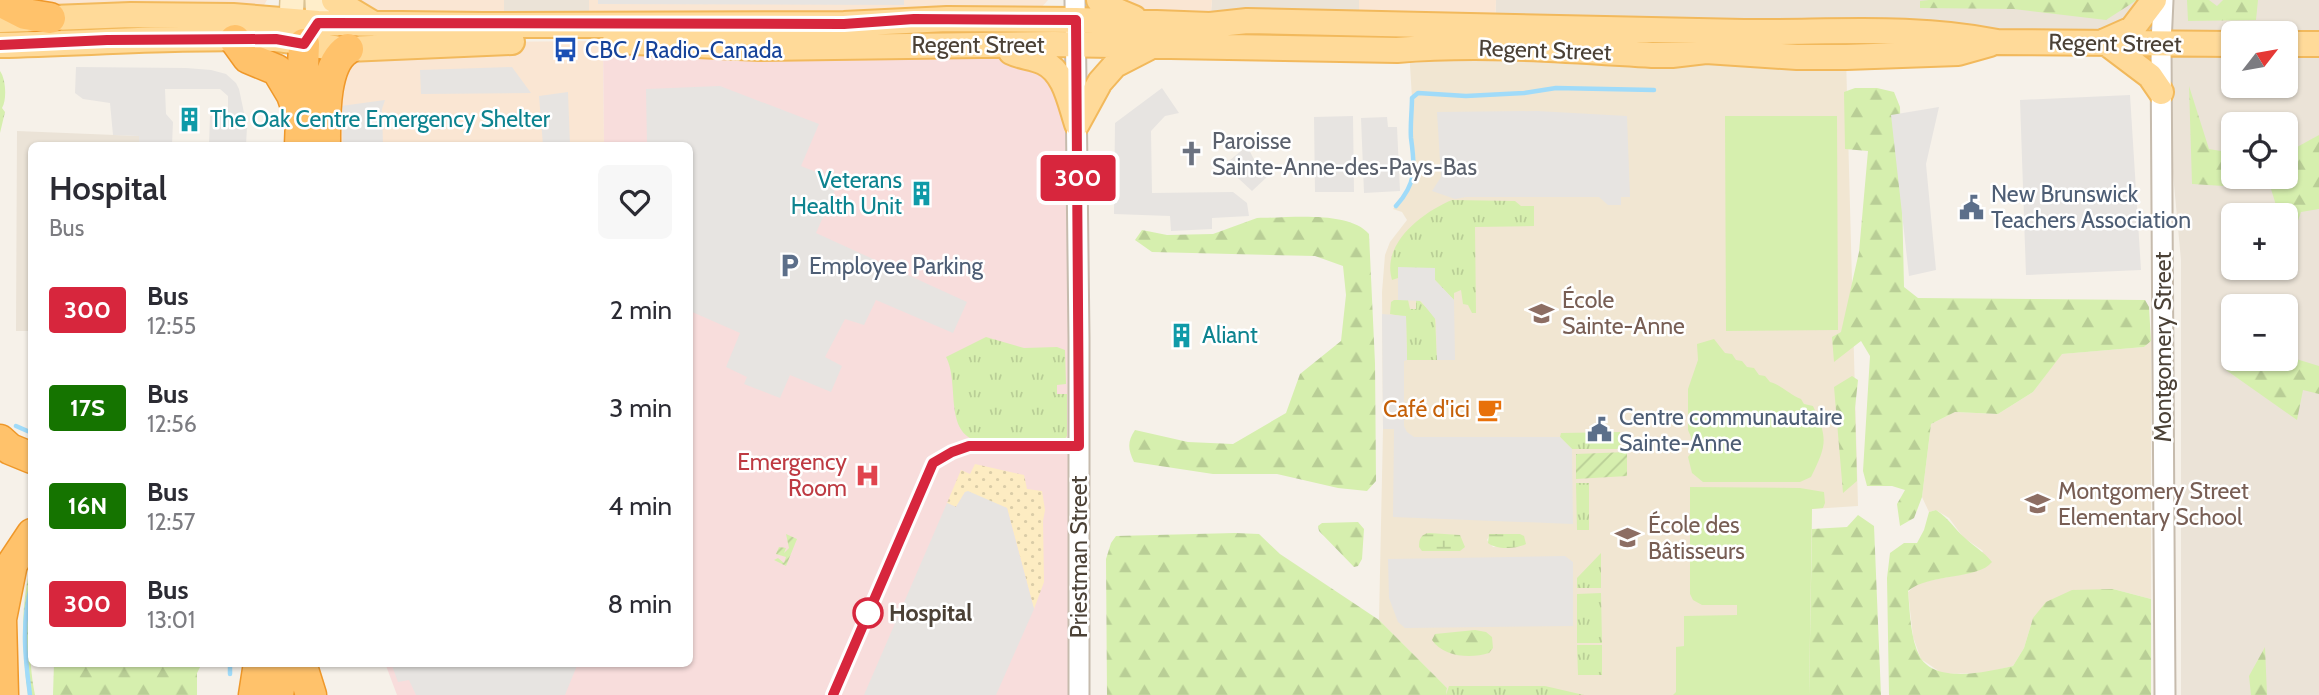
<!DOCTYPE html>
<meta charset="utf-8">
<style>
body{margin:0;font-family:Cabin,sans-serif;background:#f7f7f7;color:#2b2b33;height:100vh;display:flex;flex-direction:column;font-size:26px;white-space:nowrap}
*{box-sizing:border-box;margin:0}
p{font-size:23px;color:#7c7c81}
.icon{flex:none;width:38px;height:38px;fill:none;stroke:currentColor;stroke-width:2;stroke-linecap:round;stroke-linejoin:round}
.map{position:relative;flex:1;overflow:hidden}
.side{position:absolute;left:28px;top:142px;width:665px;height:525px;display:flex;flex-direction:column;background:#fff;border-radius:10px;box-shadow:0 2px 5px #0004}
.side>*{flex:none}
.badge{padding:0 14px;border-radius:5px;font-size:24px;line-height:46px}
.needle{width:46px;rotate:59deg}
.fabs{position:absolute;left:2221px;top:21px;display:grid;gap:14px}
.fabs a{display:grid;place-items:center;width:77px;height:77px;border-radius:10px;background:#fff;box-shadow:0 2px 5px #0004;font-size:35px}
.map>.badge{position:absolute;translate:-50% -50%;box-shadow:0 0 0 4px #fff}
.round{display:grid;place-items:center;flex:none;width:74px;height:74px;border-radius:10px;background:#f7f7f7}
.summary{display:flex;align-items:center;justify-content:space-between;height:119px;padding:0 21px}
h1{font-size:33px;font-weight:600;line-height:52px}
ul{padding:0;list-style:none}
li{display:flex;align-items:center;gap:21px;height:98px;padding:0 21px}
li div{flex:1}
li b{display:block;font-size:26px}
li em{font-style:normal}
li .badge{min-width:77px;font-weight:700;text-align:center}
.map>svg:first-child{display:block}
</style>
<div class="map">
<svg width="2319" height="695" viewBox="0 0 2319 695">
<defs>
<pattern id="grass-tufts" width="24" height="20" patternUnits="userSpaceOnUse" patternTransform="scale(1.75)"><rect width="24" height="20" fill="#d6efae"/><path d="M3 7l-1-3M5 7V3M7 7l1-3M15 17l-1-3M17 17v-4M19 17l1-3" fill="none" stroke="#b9ce96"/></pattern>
<pattern id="forest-firs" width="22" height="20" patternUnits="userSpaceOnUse" patternTransform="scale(1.75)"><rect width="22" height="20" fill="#d6efae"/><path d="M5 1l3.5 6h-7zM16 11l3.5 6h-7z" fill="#b9ce96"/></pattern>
<pattern id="wetland-marsh" width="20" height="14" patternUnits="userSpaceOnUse" patternTransform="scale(1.75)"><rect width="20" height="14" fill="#d6efae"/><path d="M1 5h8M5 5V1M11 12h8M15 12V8" fill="none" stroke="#b9ce96"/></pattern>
<pattern id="sand-dots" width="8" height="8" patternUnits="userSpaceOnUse" patternTransform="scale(1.75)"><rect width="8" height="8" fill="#fdecc2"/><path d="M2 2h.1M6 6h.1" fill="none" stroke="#dacca7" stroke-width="1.8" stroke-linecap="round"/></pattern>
<pattern id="garden-furrows" width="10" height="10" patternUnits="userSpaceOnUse" patternTransform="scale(1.75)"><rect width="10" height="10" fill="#d6efae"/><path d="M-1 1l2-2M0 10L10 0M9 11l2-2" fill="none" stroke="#b9ce96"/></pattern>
</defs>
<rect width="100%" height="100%" fill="#f6f1e9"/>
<!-- residential -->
<path fill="#ebe3d7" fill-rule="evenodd" d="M504,0H589V25H504Z
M1212,0H1359V23L1210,25Z
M1496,0H2319V695H2181V260L2161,44L1495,26ZM2233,33H2286V86H2233ZM2233,124H2286V177H2233ZM2233,215H2286V268H2233ZM2233,306H2286V359H2233Z
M17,131L139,136V145H32L31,331H16Z"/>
<!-- commercial -->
<path fill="#fae6d3" d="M0,0H267L263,7L131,15Z
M334,0H504V25L375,24Z
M589,0H1048L1041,8L589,25Z
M1099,0H1212L1210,25L1151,23Z
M1359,0H1496L1495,26L1359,23Z
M603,41L604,145H340L335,65L338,60L484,42Z"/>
<!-- education -->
<path fill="#f1e6d2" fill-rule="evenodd" d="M1409,49L1846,57L1858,506L1812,509L1809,695H1446L1447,688L1379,620L1383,429L1382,292L1385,255L1390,242L1407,220L1402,212L1393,209L1407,194L1413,178L1415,155L1411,136L1412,98ZM1490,534L1523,546L1493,547L1487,540Z
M2151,341V599L2113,589L2033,618L2024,648L2013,666L1984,673L1943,674L1921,659L1913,637L1908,592L1918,583L1968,573L1983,551L1963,537L1949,518L1936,510L1929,512L1922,497L1931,424L1955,412L1998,414L2033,392L2061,354L2144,347Z"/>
<!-- medical -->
<path fill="#f8dddc" d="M603,41L999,44L1066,91L1079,695H397L385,663H690V145H604Z"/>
<!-- grass -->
<path fill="url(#grass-tufts)" d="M1452,200L1515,201L1521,206H1534V226L1475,227L1476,313H1472L1468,305L1463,304L1461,290L1454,293V300L1435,280V268H1398V278L1392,280C1381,243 1423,212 1452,200Z
M1394,300H1408L1410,309H1416V300H1419L1435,317L1437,360H1407L1406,317L1390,314L1391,302Z
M986,337L1024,348L1057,347L1065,350L1066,384L1057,385V394H1067V436L1064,440L979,441C943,434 960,383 946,357Z
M1620,432V449H1572L1560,437L1561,433Z
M1576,483H1589V530H1577Z
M1601,553V588H1577V578Z
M1601,593L1602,643H1577V594Z
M1577,645H1602V675H1578Z
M1449,686H1545L1584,695H1446Z"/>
<!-- forest -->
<path fill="url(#forest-firs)" d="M1929,0H2137L2106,20L2014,9L1920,8V1Z
M2187,0H2209L2217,6L2223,0H2258L2256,20L2188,21Z
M0,71C6,79 7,100 2,108L5,112L0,133Z
M2189,86L2209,149L2233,153V177H2286V153L2319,135V209L2301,212L2289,247L2286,235V215H2279L2271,189L2192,184Z
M1855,88H1877L1894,92L1900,107L1904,287L1918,298L2145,300L2149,307L2151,341L2144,347L2062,354L2033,392L1998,414L1955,412L1931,424L1922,497L1914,518L1900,526L1897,504L1905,490L1892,486H1867L1863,471L1870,356L1861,341L1834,362L1832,337L1841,332L1859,252L1868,151L1845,149L1844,92Z
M1257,218C1287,218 1349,210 1369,234L1375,363L1376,481L1367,491L1338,488L1277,474H1213L1134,462C1128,449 1127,442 1135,430L1188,442L1233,444L1286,413L1300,374L1341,341L1346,295L1343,266L1315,256L1152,252L1135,240L1142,230L1167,235L1213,234Z
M2293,358L2319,366V394L2303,390L2297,420L2226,370Z
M1852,376L1858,380L1855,408L1857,481L1843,493L1834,387Z
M1936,510C1950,519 1954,529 1965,538C1975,547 1984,552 1992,562C1978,580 1929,573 1908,591C1910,612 1910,638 1920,657C1936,684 1987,672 2013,666L2024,648L2033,618L2046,602L2072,590L2113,589L2151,599V695H1889L1887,578L1890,553L1904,543H1917L1924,530L1929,512Z
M1858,515L1874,526L1881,695H1809L1812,529L1847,527Z
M1358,522L1364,529L1362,559L1358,566L1354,567L1319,531L1318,526L1322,523Z
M1235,533L1259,534L1280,554L1379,620L1447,688L1446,695H1107L1106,559L1111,543L1116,536Z
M1475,630L1486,632L1492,637L1493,648L1489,653C1471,659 1443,657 1432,640L1435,634Z
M2265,647L2267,695H2251L2249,676Z
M54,663H202L197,673V695H53Z"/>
<!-- wetland -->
<path fill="url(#wetland-marsh)" d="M1429,533L1460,535L1465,547L1460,551H1422L1419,547C1419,539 1421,534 1429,533Z
M1489,534H1520L1524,536L1526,544C1516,549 1496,550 1488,543Z
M31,564C32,608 26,651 35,695H28C22,650 20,608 31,564Z"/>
<!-- sand -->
<path fill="url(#sand-dots)" d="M975,464L1024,475L1027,489L1042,491L1045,510L1043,521L1044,582L1034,609L1007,508L965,492L956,507L947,503L961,470L970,474Z"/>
<!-- park -->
<path fill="#d6efae" d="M1725,116H1837L1838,330L1726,331Z
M1714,339L1725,353L1732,354L1736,360L1742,361L1747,367L1754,368L1759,375L1765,376L1770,382C1780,384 1790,395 1801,399L1804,404L1813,406C1828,438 1827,445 1811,477L1800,482H1703L1692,473L1688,457L1692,452L1691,437L1688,430V389L1698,360L1697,344Z
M1690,487L1800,488L1824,492L1825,503L1823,508L1812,509L1809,695H1673L1676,692V647L1684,646V616L1737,615V605H1702L1693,600L1690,594Z"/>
<!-- garden -->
<path fill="url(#garden-furrows)" d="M1627,452V476L1576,479V454Z
M786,534L797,539L786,566L774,560L778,558L784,563L786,557L776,554L779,547L786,548L784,553L789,548Z"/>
<!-- parking -->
<path fill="#e7e4e1" d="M598,0H904V5L598,4Z
M76,67L186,68L211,70L226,74L236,83L239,89L247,127L246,145H209L210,116H225V110L228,109V96L220,89H165L166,114L173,122L172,145H139V136L113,135L110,103L83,99L75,93Z
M512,67L531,93L421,94L420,70Z
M720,86L819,124L801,166L843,183L835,190L816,233L967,302L953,333L876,300L864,325L845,319L825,357L842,366L831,392L790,375L780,398L744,384L747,377L726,367L740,333L690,311V145H647L646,89Z
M1162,88L1179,113L1165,116L1151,131L1152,193L1233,192L1247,203L1249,216L1212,218V229L1171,231L1170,216L1114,214L1115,123Z
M568,92L570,145H543L539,96Z
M2130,95L2141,270L2026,275L2020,100Z
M385,100L382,109L383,145H343L341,106Z
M1939,107L1926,164L1936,270L1909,276L1891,115Z
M1537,111L1627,116L1630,197H1621V205H1608L1599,197H1466L1455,199L1432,191L1441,177L1437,112Z
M1353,116L1354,192H1315L1314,117Z
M1387,117L1388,127H1397L1400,191L1364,193L1361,118Z
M1247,146L1258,167L1268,176L1252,191L1224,165Z
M1398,267L1435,268V280L1454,300L1455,360H1437L1436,320L1421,301L1398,300Z
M1382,314L1406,316L1407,360L1404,361V426L1407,432L1414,437H1560L1572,449L1573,524L1393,517L1394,429H1383Z
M968,491L1007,508L1034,609L996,695H864L947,503L956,507L965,492Z
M1565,556L1573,562V626L1405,628L1398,622L1389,598L1388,559Z
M391,663H578L565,695H416L409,680L398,682Z"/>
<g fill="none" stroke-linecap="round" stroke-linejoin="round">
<!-- stream -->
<path stroke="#a0dbf9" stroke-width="4.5" d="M1396,206C1417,183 1415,167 1411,138C1410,125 1412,111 1412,98L1418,93L1466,96L1524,93L1556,88L1654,90
M16,426L32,433
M31,565L32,566
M230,663V674
M30,695C25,657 21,622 32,584"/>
<defs>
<path id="tertiary" d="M1075,0L1079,339V695
M2163,0L2161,44L2165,695"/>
<path id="secondary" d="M292,0L291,22L304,44L318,23L317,0"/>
<path id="primary" d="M334,0L374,24
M1099,0L1108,7L1134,18
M0,20L131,15L233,16L318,23L483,25L844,24L947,19L1076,20L1210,25L1247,21C1412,25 1578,28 1744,32C1828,33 1915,25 1997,42L2233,44
M615,41L759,48L1054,44L1397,50C1482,43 1567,50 1652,55H1672L1706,51L1797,57H1846L1958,53L1990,44
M2105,41L2132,29L2154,0
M2105,42L2150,76L2161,92
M2286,44H2319
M0,45C91,43 183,36 274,39C299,40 323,49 348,49L512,42
M1011,52C1021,57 1032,57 1043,62C1065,72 1070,103 1077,124
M1077,124L1100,82L1115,65L1148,48"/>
<path id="motorway" d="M0,1L25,14L50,18
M235,40L248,58L277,70L292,95L302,124
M300,145L304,44
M325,145C325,119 323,64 348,49
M0,440L10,449L32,458
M301,663L311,695
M3,695L1,619L12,564L32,534
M254,695L259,663
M278,695L283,663"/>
</defs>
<!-- tertiary casing -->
<use href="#tertiary" stroke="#c6bbad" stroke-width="23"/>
<!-- secondary casing -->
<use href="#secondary" stroke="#dbc394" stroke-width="26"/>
<!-- primary casing -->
<use href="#primary" stroke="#f2b95c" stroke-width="28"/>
<!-- motorway casing -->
<use href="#motorway" stroke="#ef982a" stroke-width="33"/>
<!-- tertiary -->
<use href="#tertiary" stroke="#fff" stroke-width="19"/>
<!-- secondary -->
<use href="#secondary" stroke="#ffeeca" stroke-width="23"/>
<!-- primary -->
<use href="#primary" stroke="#ffda99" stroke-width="24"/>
<!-- motorway -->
<use href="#motorway" stroke="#ffc26b" stroke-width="30"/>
</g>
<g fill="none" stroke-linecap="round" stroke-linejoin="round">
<defs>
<path id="line" d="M0,45L107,40L276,39L304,44L318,23L844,24L914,19L1076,20L1079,446H969L952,452L933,463L833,695"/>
</defs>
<!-- line casing -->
<use href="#line" stroke="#fff" stroke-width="16"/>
<!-- line -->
<use href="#line" stroke="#d7263d" stroke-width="10"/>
</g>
<!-- icons -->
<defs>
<symbol id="bus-bare" viewBox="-9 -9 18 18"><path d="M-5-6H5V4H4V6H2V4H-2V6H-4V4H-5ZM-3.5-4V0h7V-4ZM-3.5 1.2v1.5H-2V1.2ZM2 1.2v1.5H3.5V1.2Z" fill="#1a4fb4" stroke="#fff" stroke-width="2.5" paint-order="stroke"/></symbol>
<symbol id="building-bare" viewBox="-9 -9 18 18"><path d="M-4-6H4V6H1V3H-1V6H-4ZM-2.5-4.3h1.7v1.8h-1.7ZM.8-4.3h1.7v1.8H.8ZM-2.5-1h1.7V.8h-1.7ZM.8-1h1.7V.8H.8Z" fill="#0f9aa8" stroke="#fff" stroke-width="2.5" paint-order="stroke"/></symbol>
<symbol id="church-bare" viewBox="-9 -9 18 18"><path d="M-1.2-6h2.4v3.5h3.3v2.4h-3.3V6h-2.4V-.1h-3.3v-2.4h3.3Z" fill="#6b7280" stroke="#fff" stroke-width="2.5" paint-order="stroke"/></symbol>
<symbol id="civic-bare" viewBox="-9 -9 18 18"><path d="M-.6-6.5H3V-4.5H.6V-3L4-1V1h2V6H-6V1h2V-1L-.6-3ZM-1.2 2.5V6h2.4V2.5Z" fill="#5c6f8a" stroke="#fff" stroke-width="2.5" paint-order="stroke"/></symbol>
<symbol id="parking-bare" viewBox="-9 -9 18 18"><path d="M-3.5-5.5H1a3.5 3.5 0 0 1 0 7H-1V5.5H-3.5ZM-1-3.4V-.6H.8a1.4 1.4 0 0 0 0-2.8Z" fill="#5c6f8a" stroke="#fff" stroke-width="2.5" paint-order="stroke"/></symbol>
<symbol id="school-bare" viewBox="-9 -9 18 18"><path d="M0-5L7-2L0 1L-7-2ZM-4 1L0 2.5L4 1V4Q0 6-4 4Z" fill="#8d6e63" stroke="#fff" stroke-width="2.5" paint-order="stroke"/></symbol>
<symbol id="cafe-bare" viewBox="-9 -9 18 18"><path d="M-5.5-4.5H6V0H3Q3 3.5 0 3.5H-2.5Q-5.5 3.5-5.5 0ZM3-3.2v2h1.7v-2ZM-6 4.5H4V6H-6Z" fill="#e8710a" stroke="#fff" stroke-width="2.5" paint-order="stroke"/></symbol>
<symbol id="hospital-bare" viewBox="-9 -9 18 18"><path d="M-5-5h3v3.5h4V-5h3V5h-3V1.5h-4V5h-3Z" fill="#e0444e" stroke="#fff" stroke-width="2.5" paint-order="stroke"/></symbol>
</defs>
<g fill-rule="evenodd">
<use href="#bus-bare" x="548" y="32" width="35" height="35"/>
<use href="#building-bare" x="172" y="102" width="35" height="35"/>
<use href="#church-bare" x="1174" y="136" width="35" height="35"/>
<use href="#building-bare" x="904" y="176" width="35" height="35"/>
<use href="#civic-bare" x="1954" y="190" width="35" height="35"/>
<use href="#parking-bare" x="772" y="248" width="35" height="35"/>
<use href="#school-bare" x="1524" y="296" width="35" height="35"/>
<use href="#building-bare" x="1164" y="318" width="35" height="35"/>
<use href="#cafe-bare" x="1472" y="392" width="35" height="35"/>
<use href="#civic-bare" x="1582" y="412" width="35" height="35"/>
<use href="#hospital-bare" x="850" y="458" width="35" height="35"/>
<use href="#school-bare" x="2020" y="486" width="35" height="35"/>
<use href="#school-bare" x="1610" y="520" width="35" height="35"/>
</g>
<!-- markers -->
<circle fill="#fff" stroke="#d7263d" stroke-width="3.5" cx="868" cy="613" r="14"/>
<g text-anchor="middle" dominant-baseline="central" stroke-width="5" stroke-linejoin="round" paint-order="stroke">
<!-- street labels -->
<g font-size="23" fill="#4b4136" stroke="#fff">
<text transform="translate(2115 43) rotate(1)">Regent Street</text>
<text x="978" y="45">Regent Street</text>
<text transform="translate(1545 50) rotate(2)">Regent Street</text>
<text transform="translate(2163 347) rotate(-90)">Montgomery Street</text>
<text transform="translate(1079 557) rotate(-90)">Priestman Street</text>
</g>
<!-- transit labels -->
<g font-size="23" fill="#164399" stroke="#fff" text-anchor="start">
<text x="585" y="50">CBC / Radio-Canada</text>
</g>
<!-- culture labels -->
<g font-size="23" fill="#0d838f" stroke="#fff" text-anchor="start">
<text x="210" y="119">The Oak Centre Emergency Shelter</text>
<text x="902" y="180" text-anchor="end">Veterans<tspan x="902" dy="26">Health Unit</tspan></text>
<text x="1202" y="335">Aliant</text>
</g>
<!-- worship labels -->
<g font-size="23" fill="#5b616d" stroke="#fff" text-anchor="start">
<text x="1212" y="141">Paroisse<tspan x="1212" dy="26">Sainte-Anne-des-Pays-Bas</tspan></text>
</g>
<!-- service labels -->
<g font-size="23" fill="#4e5e75" stroke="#fff" text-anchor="start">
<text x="1991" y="194">New Brunswick<tspan x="1991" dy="26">Teachers Association</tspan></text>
<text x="809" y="266">Employee Parking</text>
<text x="1619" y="417">Centre communautaire<tspan x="1619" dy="26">Sainte-Anne</tspan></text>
</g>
<!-- education labels -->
<g font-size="23" fill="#785e54" stroke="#fff" text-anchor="start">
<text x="1562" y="300">École<tspan x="1562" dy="26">Sainte-Anne</tspan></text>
<text x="2058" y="491">Montgomery Street<tspan x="2058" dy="26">Elementary School</tspan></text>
<text x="1648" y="525">École des<tspan x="1648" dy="26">Bâtisseurs</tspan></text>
</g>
<!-- food labels -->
<g font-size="23" fill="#c56008" stroke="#fff" text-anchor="end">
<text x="1470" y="409">Café d'ici</text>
</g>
<!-- health labels -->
<g font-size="23" fill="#be3a42" stroke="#fff" text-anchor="end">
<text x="847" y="462">Emergency<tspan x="847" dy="26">Room</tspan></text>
</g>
<!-- stop labels -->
<g font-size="23" font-weight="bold" fill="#4b4136" stroke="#fff" text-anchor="start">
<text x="889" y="613">Hospital</text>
</g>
</g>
</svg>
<div class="fabs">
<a><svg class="needle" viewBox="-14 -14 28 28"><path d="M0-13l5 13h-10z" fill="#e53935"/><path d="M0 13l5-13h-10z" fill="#7c7c81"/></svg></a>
<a><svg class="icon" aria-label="locate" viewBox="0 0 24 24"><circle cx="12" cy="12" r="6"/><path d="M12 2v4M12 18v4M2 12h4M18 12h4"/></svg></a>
<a>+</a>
<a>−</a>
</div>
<b class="badge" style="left:1078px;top:178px;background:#d7263d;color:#fff">300</b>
<section class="side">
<div class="summary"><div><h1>Hospital</h1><p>Bus</p></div><a class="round"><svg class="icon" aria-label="heart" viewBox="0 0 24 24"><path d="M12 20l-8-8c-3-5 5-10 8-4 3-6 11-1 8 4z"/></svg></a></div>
<ul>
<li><span class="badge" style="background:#d7263d;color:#fff">300</span><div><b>Bus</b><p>12:55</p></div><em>2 min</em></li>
<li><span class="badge" style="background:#157400;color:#fff">17S</span><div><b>Bus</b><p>12:56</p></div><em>3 min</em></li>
<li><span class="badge" style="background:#157400;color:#fff">16N</span><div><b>Bus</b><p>12:57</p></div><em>4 min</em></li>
<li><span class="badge" style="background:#d7263d;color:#fff">300</span><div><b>Bus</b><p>13:01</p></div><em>8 min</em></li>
</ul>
</section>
</div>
